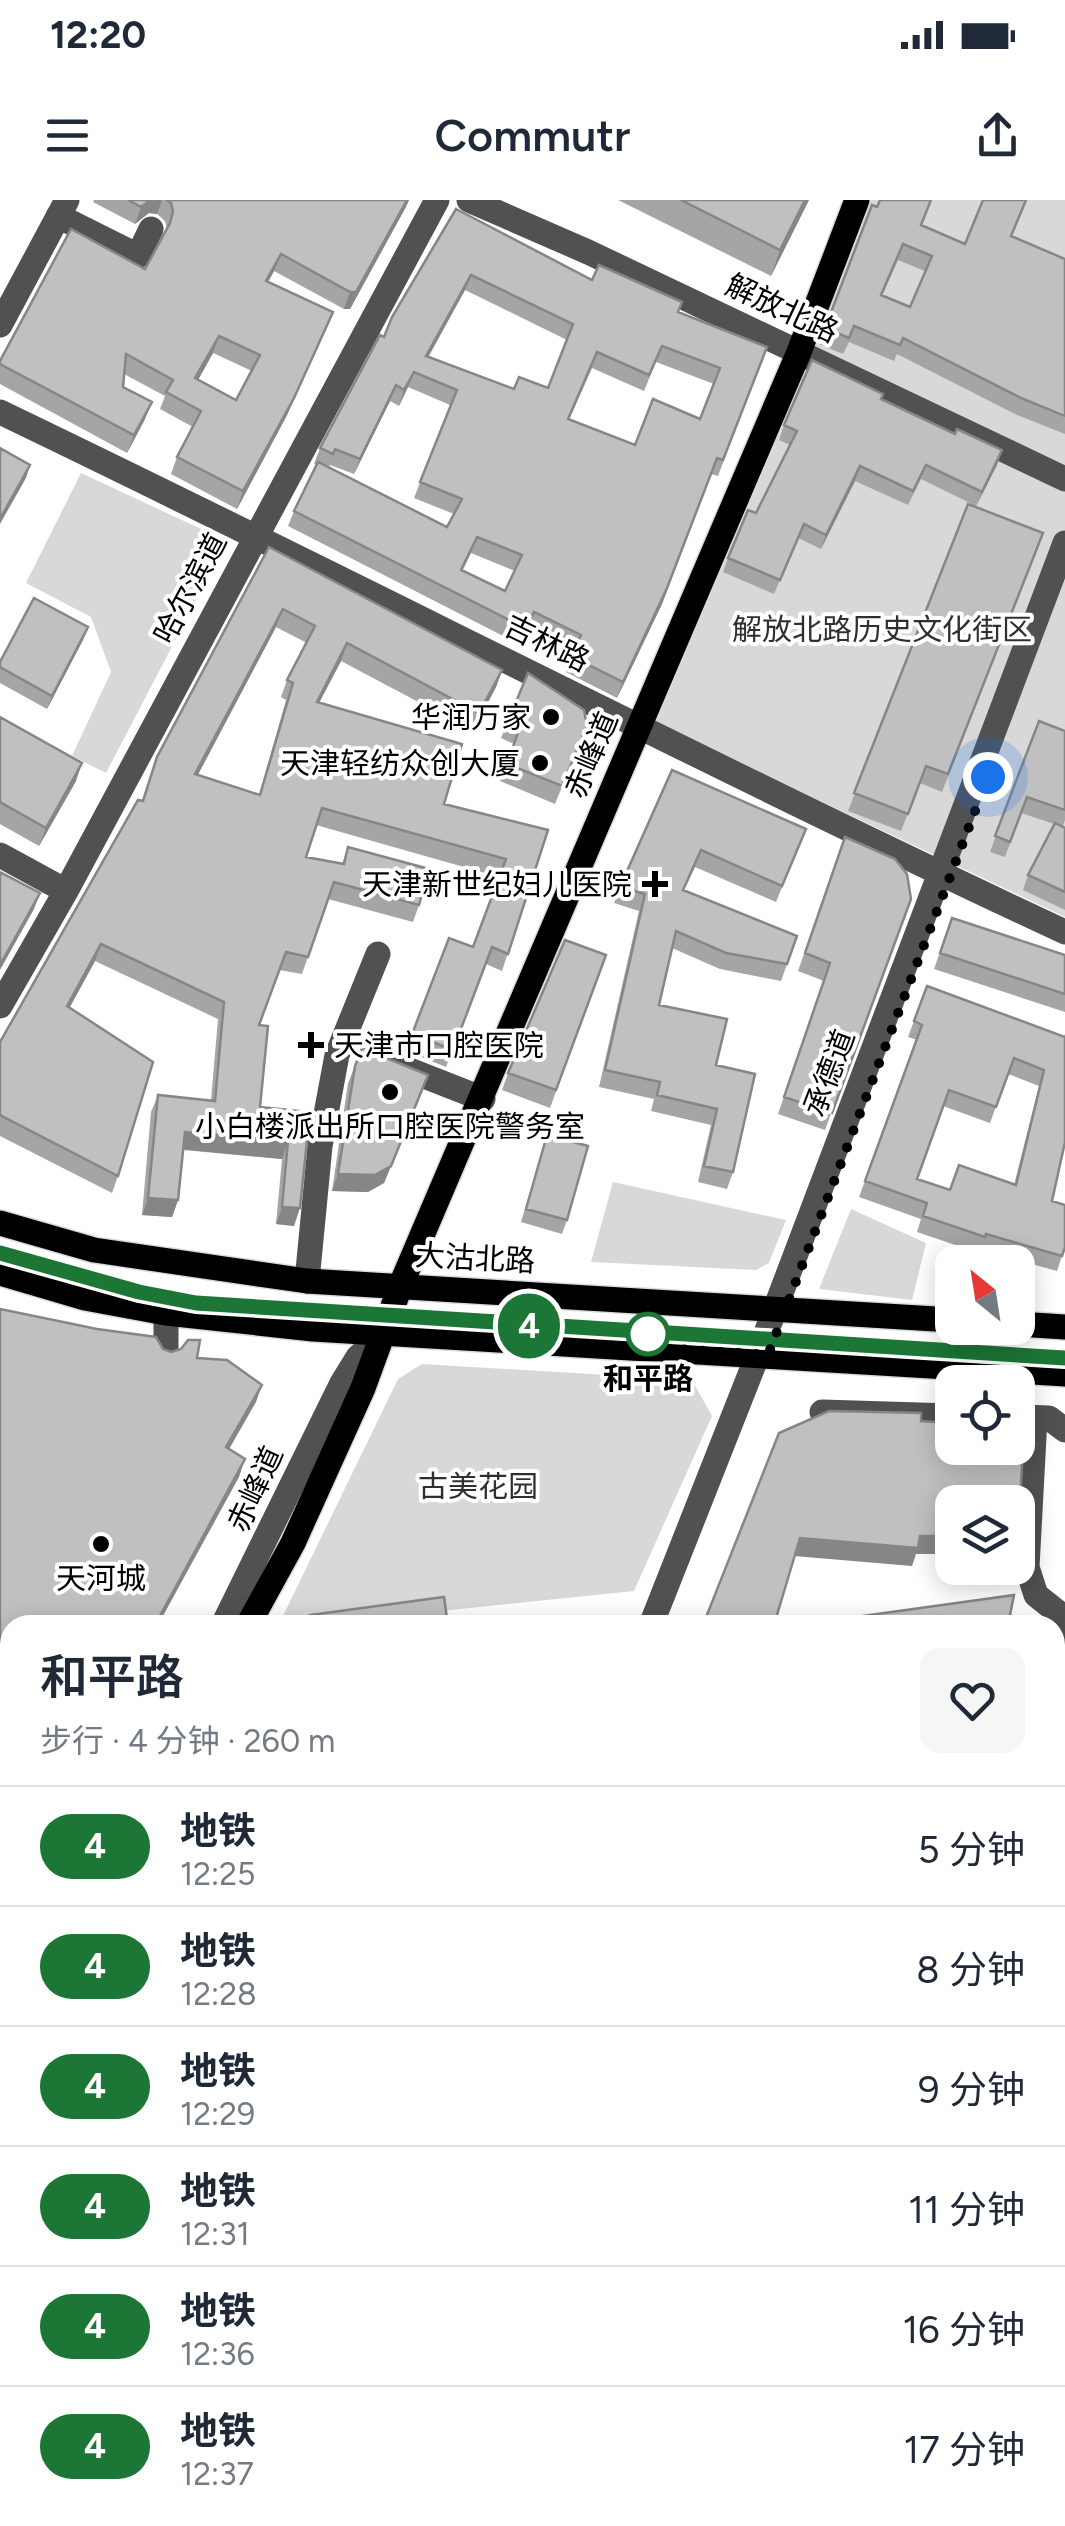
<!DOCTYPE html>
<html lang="zh">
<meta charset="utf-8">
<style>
body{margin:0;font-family:Figtree,"Noto Sans SC",sans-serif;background:#f6f6f7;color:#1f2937;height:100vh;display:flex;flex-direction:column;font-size:38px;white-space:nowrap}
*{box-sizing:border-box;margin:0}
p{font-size:32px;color:#747a83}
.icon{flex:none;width:55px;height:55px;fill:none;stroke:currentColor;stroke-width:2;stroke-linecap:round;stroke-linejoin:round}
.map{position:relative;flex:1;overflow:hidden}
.details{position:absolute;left:0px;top:1415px;width:1065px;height:912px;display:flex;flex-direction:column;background:#fff;border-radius:30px 30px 0 0;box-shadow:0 5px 25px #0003}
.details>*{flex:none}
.badge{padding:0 20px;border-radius:32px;font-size:35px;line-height:65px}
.needle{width:65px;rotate:330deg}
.controls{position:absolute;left:935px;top:1045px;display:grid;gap:20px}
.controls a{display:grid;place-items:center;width:100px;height:100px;border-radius:20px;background:#fff;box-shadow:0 5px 25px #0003;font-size:50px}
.you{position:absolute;width:50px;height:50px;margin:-25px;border:8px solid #fff;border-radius:50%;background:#1a73e8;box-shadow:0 0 0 15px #1a73e833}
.map>.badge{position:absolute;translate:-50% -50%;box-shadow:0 0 0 5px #fff}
.round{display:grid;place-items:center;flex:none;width:105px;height:105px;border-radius:20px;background:#f6f6f7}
.headline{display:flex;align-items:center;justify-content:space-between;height:170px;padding:0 40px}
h1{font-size:48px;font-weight:600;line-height:75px}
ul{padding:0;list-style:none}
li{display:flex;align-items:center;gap:30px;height:120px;padding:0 40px;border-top:2px solid #e0e1e3}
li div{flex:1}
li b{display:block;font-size:38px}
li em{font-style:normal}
li .badge{min-width:110px;font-weight:700;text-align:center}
.status{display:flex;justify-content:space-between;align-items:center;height:70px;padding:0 50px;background:#fff;direction:ltr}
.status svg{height:28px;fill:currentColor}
header{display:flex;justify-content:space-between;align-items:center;height:130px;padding:0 40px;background:#fff;font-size:45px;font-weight:600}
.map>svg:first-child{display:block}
</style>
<div class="status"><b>12:20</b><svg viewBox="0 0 49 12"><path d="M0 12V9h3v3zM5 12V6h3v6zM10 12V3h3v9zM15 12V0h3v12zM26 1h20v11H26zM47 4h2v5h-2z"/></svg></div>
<header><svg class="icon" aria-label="menu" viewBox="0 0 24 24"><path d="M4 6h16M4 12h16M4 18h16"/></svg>Commutr<svg class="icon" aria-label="share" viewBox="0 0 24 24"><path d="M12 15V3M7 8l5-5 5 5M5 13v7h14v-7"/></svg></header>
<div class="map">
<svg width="1065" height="2326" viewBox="0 0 1065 2326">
<rect width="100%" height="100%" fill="#fff"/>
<!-- park -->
<path fill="#d8d8d8" d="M860,0H1065V717L649,520Z
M81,273L227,341L106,573L72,556L111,472L91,417L26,383Z
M613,982L786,1020L769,1063L756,1070L591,1062Z
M851,1009L926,1043L912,1100L819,1089Z
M422,1164L692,1180L712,1216L634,1391L306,1425L281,1420L398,1179Z"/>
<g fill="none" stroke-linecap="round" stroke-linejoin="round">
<defs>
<path id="major" d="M0,1023L94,1050L307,1081L952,1120
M0,1073L85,1098L166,1113L313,1129L1065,1174
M1018,1124L1065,1127
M248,1425L293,1343L363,1188L400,1087L799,152L857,0
M52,2326V2318"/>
</defs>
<!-- major casing -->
<use href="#major" stroke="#dbdbdb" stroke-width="28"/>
<!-- minor -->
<path stroke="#515151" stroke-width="25" d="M469,0L588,52L1065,279
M58,16L138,56L151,29
M0,125L67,0
M0,212C356,383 707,565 1065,732
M0,655L66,691
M0,806L66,691L437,0
M399,866L483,899
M307,1081L320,946L337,855L378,754
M166,1153V1113
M822,1212L952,1216
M1022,1217L1049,1218L1065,1230
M1035,1218L1027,1367L1036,1395L1065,1418
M223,1425L342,1183L358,1157L384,1135
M651,1425L758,1154L1065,343
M1055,1464L1065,1436
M1055,1514H1065
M0,1675L10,1673
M1055,1713L1065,1689
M1055,1784L1065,1791
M1055,1840L1065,1820
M1055,1871L1065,1878
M0,2033L10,2032
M645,2318L650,2326
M1041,2318L1052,2326
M342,2326V2318
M742,2326L745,2318"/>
<!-- major -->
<use href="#major" stroke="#000" stroke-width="25"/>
</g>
<!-- wall -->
<path fill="#a5a5a5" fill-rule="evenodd" d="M94,0H409L350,109H344L274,71L268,82L333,112L287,215L237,309L171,274L177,257L193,227L160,209L165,196L124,174L123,187L145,219L127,253L0,184V161L145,69L167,29L165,21L157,14L149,13L135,24L93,2ZM213,153L252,171L236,200L198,180Z
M618,0H809L771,76Z
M872,5L965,44L1012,36L1065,59V234L1015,214L897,154L894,161L849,142L843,154L819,144ZM898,60L925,71L910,107L882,96Z
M456,9L592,80L767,147L718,276L711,274L662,404L617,498L566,472L574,451L528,428L519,444L288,326L294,311L317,265L314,264L320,248ZM465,90L567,140L548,188L514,189L428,157ZM656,162L714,184L700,219L635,245L569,220L592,168L644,191ZM408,187L450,205L414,298L454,314L447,327L328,268L330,265L354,274L390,201L399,206ZM471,353L515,371L505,391L463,370Z
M882,199L997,265L976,306L921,279L908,305L855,281L821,349L798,338L774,394L723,372L728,358L756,313L790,245L779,240L784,225Z
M968,304L1043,333L942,592L920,583L901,631L848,611Z
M269,347L502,470L496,487L473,531L341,461L319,503L444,604L548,630L502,771L486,764L446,867L406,851L449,738L473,747L499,677L316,625L306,657L342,664L348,647L419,705L413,722L328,699L302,774L279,770L259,825L260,907L310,912L294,1026L276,1024L282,959L183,950L178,1000L172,1017L142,1015L151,912L158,895L211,900L218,819L95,761L70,807L118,976L112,993L0,936V842L142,601ZM276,427L307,443L287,480L281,497L286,500L259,595L198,575Z
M88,427L83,440L47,509L0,483V462Z
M0,517L76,581L39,646L0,624Z
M508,521L587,526L555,604L500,581L514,544L501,538Z
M1039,521L1065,531V620L1063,626L1065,628V710L1023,690L1028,675L1054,624L1021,613L1005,657L990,652Z
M672,570L806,629L776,702L695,667L684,690L797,736L781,781L720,769L672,748L659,805L716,865L733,972L727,989L698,982L711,925L651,911L654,899L599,887L639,711L614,703Z
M845,637L911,699L825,930L778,914L824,781L798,771Z
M952,718L1065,755V812L934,769Z
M606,755L550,908L502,890L508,873Z
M927,786L1064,836L1065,834V942L1052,1001L1065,1047L1057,1071L981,1050L979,1053L917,1032L921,1019L859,997L917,840L908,837ZM1008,874L1039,886L1014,985L950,990L917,979L943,906L990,923Z
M362,848L422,892L384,983L368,992L332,991L348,883Z
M547,935L567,1020L562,1034L521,1022Z
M1065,2114V2157L1055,2150L1060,2136L1057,2134Z
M362,2318H405L404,2326H362Z
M463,2318H642L648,2326H463Z"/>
<!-- shaded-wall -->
<path fill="#868686" d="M150,0H162L157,14L149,13L135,24L141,7Z
M407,0H409L406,7L350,109H344L350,92Z
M805,0H809L771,76L780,50Z
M281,54L274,71L259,98L266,81Z
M471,75L465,90L420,172L426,156Z
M333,112L287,215L237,309L243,291Z
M219,136L213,153L189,196L195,178Z
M414,172L408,187L399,206L404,190Z
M396,185L390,201L354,274L360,259Z
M152,202L145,219L127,253L134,235Z
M1002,250L997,265L976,306L982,292Z
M717,258L662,404L617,498L623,482Z
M30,265L26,278L0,324V319Z
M860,266L855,281L821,349L826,335Z
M283,409L276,427L189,591L195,574Z
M534,412L528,428L519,444L525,428Z
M88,427L83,440L47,509L52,496Z
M347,443L341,461L310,520L317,502Z
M502,470L496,487L473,531L479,513Z
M82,563L76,581L39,646L46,628Z
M40,693L34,709L0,770V765Z
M101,744L95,761L61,823L67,806Z
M428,875L384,983L368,992L332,991L338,974Z
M185,932L288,941L282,959L179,949Z
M148,998L178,1000L172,1017L142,1015Z
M282,1007L300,1008L294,1026L276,1024Z
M262,1185L256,1202L220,1265L226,1247Z
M245,1259L239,1277L158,1425H155Z
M920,1336H952V1354H916L912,1366L794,1356L800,1338Z
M10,1623V1639L0,1641V1624Z
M0,1991L10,1992V2005L4,2009H0Z
M0,2088H10V2100H0Z
M0,2198H10V2210H0Z
M0,2268L10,2269V2280H0Z"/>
<!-- building -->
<path fill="#c0c0c0" stroke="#868686" stroke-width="2.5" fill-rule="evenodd" d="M128,0H150L141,7Z
M167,0H407L356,92H350L281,54L266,81L333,112L294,198L243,291L177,257L201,211L166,192L173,180L126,154L123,187L152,202L134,235L0,164V161L71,29L145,69L170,23L173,11L171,3ZM219,136L260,155L236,200L195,178Z
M681,0H805L780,50Z
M880,0H931L921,25L965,44L983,0H1026L1011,36L1065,59V216L1021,198L903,138L900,145L854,126L849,138L825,128L872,5L877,7ZM903,44L932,56L910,107L881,95Z
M456,9L592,80L599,65L682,102L678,112L767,147L723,260L717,258L667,388L623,482L571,456L581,435L534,412L525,428L294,311L318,262L447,327L462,299L420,282L457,190L414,172L404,190L396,185L360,259L335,249L333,254L320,248L380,135L384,137L392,117ZM471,75L573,124L548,188L519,177L514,189L426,156ZM662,146L720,168L700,219L653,199L635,245L568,219L597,152L649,175ZM477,337L522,355L505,391L461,370Z
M812,160L883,194L881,199L955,234L957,229L1002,250L982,292L926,265L913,291L860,266L826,335L804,324L780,380L728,358L748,310L756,313L797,231L784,225Z
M0,248L30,265L0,319Z
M968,304L1043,333L948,574L926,566L908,614L854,593Z
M269,347L502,470L479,513L347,443L317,502L462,544L444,604L548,630L508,754L492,747L453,850L412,834L449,738L473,747L506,659L322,608L306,657L344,664L348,647L429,669L419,705L334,682L308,757L286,752L259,825L268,826L260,907L310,912L300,1008L282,1007L288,941L185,932L178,1000L148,998L158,895L215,901L224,802L101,744L67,806L153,862L118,976L0,915V842L138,600L143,601L157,557ZM283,409L315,426L287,480L293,483L260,595L195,574Z
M34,398L88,427L52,496L0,467V462Z
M528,473L584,510L587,526L562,586L507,564L520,527L508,521Z
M0,517L82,563L46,628L0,602Z
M1039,521L1065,531V610L1027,597L1010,642L995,636Z
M672,570L806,629L782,686L701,650L683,690L797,736L787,764L726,753L676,731L659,805L727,819L716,865L755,874L733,972L704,966L717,909L657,895L660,882L605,870L645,694L620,687Z
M1055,623L1065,628V692L1028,675Z
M845,637L895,659L907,674L911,699L832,913L784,897L830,763L805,753Z
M0,672L40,693L0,765Z
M952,718L1065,755V794L940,753Z
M565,740L606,755L556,890L508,873Z
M927,786L1065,837V942L1052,1001L1065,1005V1047L1062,1056L986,1034L985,1037L923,1016L927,1003L865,981L922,825L914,821ZM1014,858L1044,870L1016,985L959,965L950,990L917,979L949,890L996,907Z
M362,848L428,875L391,966L375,975L338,974L355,866Z
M547,935L588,946L567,1020L526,1009Z
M0,1109L97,1129L156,1137L163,1149L171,1152L181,1149L188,1140H200L197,1158L227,1160L262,1185L226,1247L245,1259L155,1425H10V1623L0,1624Z
M829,1211L921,1213V1221L952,1223V1248H1018V1228L1024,1229L1018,1337V1302H952V1336H920L918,1348L800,1338L774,1425H703L779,1233Z
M1014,1395L1008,1425H798Z
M444,1397L448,1425H311L310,1415Z
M9,1816L10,1817V1992L0,1991V1817Z
M0,2038H10V2088H0Z
M0,2153L10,2154V2198H0Z
M0,2239H10V2269L0,2268Z
M76,2318H328H324V2326H75Z
M370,2318H405L404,2326H375Z
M469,2318H642L648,2326H469Z"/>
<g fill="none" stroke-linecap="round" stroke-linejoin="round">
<defs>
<path id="line" d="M0,1053L139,1092L196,1103L1065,1158"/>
</defs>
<!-- line casing -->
<use href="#line" stroke="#fff" stroke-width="22"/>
<!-- line -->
<use href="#line" stroke="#1c7736" stroke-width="15"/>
<!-- walk -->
<path stroke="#000" stroke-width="10" stroke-dasharray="0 18" d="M648,1134L644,1147L768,1155L988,577"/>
</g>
<!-- markers -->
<g fill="#000" stroke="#fff" stroke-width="4">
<circle cx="551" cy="517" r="10"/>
<circle cx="540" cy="563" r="10"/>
<path d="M650 669h10v10h10v10h-10v10h-10v-10h-10v-10h10z"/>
<path d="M306 830h10v10h10v10h-10v10h-10v-10h-10v-10h10z"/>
<circle cx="390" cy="892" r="10"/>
<circle cx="101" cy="1344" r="10"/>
</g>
<circle fill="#fff" stroke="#1c7736" stroke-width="5" cx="648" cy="1134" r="20"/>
<g text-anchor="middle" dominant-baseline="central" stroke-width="8" stroke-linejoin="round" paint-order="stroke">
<!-- street labels -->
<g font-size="30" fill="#000" stroke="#fff">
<text transform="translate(782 108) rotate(25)">解放北路</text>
<text transform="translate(190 388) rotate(-62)">哈尔滨道</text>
<text transform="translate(547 443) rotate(26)">吉林路</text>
<text transform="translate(591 555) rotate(-67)">赤峰道</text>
<text transform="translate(829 873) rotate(-69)">承德道</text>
<text transform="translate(475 1058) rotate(3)">大沽北路</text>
<text transform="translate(255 1289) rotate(-65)">赤峰道</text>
</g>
<!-- park labels -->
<g font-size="30" fill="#2f2f2f" stroke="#fff">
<text x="882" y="429">解放北路历史文化街区</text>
<text x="478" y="1286">古美花园</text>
</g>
<!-- poi labels -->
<g font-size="30" fill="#000" stroke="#fff" text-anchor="end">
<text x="531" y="517">华润万家</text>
<text x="520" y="563">天津轻纺众创大厦</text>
<text x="632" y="684">天津新世纪妇儿医院</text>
<text x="334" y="845" text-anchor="start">天津市口腔医院</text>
<text x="390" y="926" text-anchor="middle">小白楼派出所口腔医院警务室</text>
<text x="101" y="1378" text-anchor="middle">天河城</text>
</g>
<!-- stop labels -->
<g font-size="30" font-weight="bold" fill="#000" stroke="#fff">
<text x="648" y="1178">和平路</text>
</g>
</g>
</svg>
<div class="controls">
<a><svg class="needle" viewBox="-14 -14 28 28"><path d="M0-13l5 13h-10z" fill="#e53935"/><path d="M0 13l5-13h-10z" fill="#747a83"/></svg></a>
<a><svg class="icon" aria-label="locate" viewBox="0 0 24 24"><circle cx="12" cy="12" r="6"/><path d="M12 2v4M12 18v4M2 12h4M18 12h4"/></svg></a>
<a><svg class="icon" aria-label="layers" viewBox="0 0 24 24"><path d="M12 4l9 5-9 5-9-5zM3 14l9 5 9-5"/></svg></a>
</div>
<div class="you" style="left:988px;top:577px"></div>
<b class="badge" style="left:529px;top:1126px;background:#1c7736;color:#fff">4</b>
<section class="details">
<div class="headline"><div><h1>和平路</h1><p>步行 · 4 分钟 · 260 m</p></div><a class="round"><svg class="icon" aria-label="heart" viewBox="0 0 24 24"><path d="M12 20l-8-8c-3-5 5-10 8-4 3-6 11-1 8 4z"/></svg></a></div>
<ul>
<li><span class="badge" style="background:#1c7736;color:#fff">4</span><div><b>地铁</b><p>12:25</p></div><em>5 分钟</em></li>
<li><span class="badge" style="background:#1c7736;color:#fff">4</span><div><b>地铁</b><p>12:28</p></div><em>8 分钟</em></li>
<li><span class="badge" style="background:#1c7736;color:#fff">4</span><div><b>地铁</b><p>12:29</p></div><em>9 分钟</em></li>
<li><span class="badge" style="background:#1c7736;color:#fff">4</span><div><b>地铁</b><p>12:31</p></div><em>11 分钟</em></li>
<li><span class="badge" style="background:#1c7736;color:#fff">4</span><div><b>地铁</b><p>12:36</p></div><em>16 分钟</em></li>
<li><span class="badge" style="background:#1c7736;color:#fff">4</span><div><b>地铁</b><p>12:37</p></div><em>17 分钟</em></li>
</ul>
</section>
</div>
